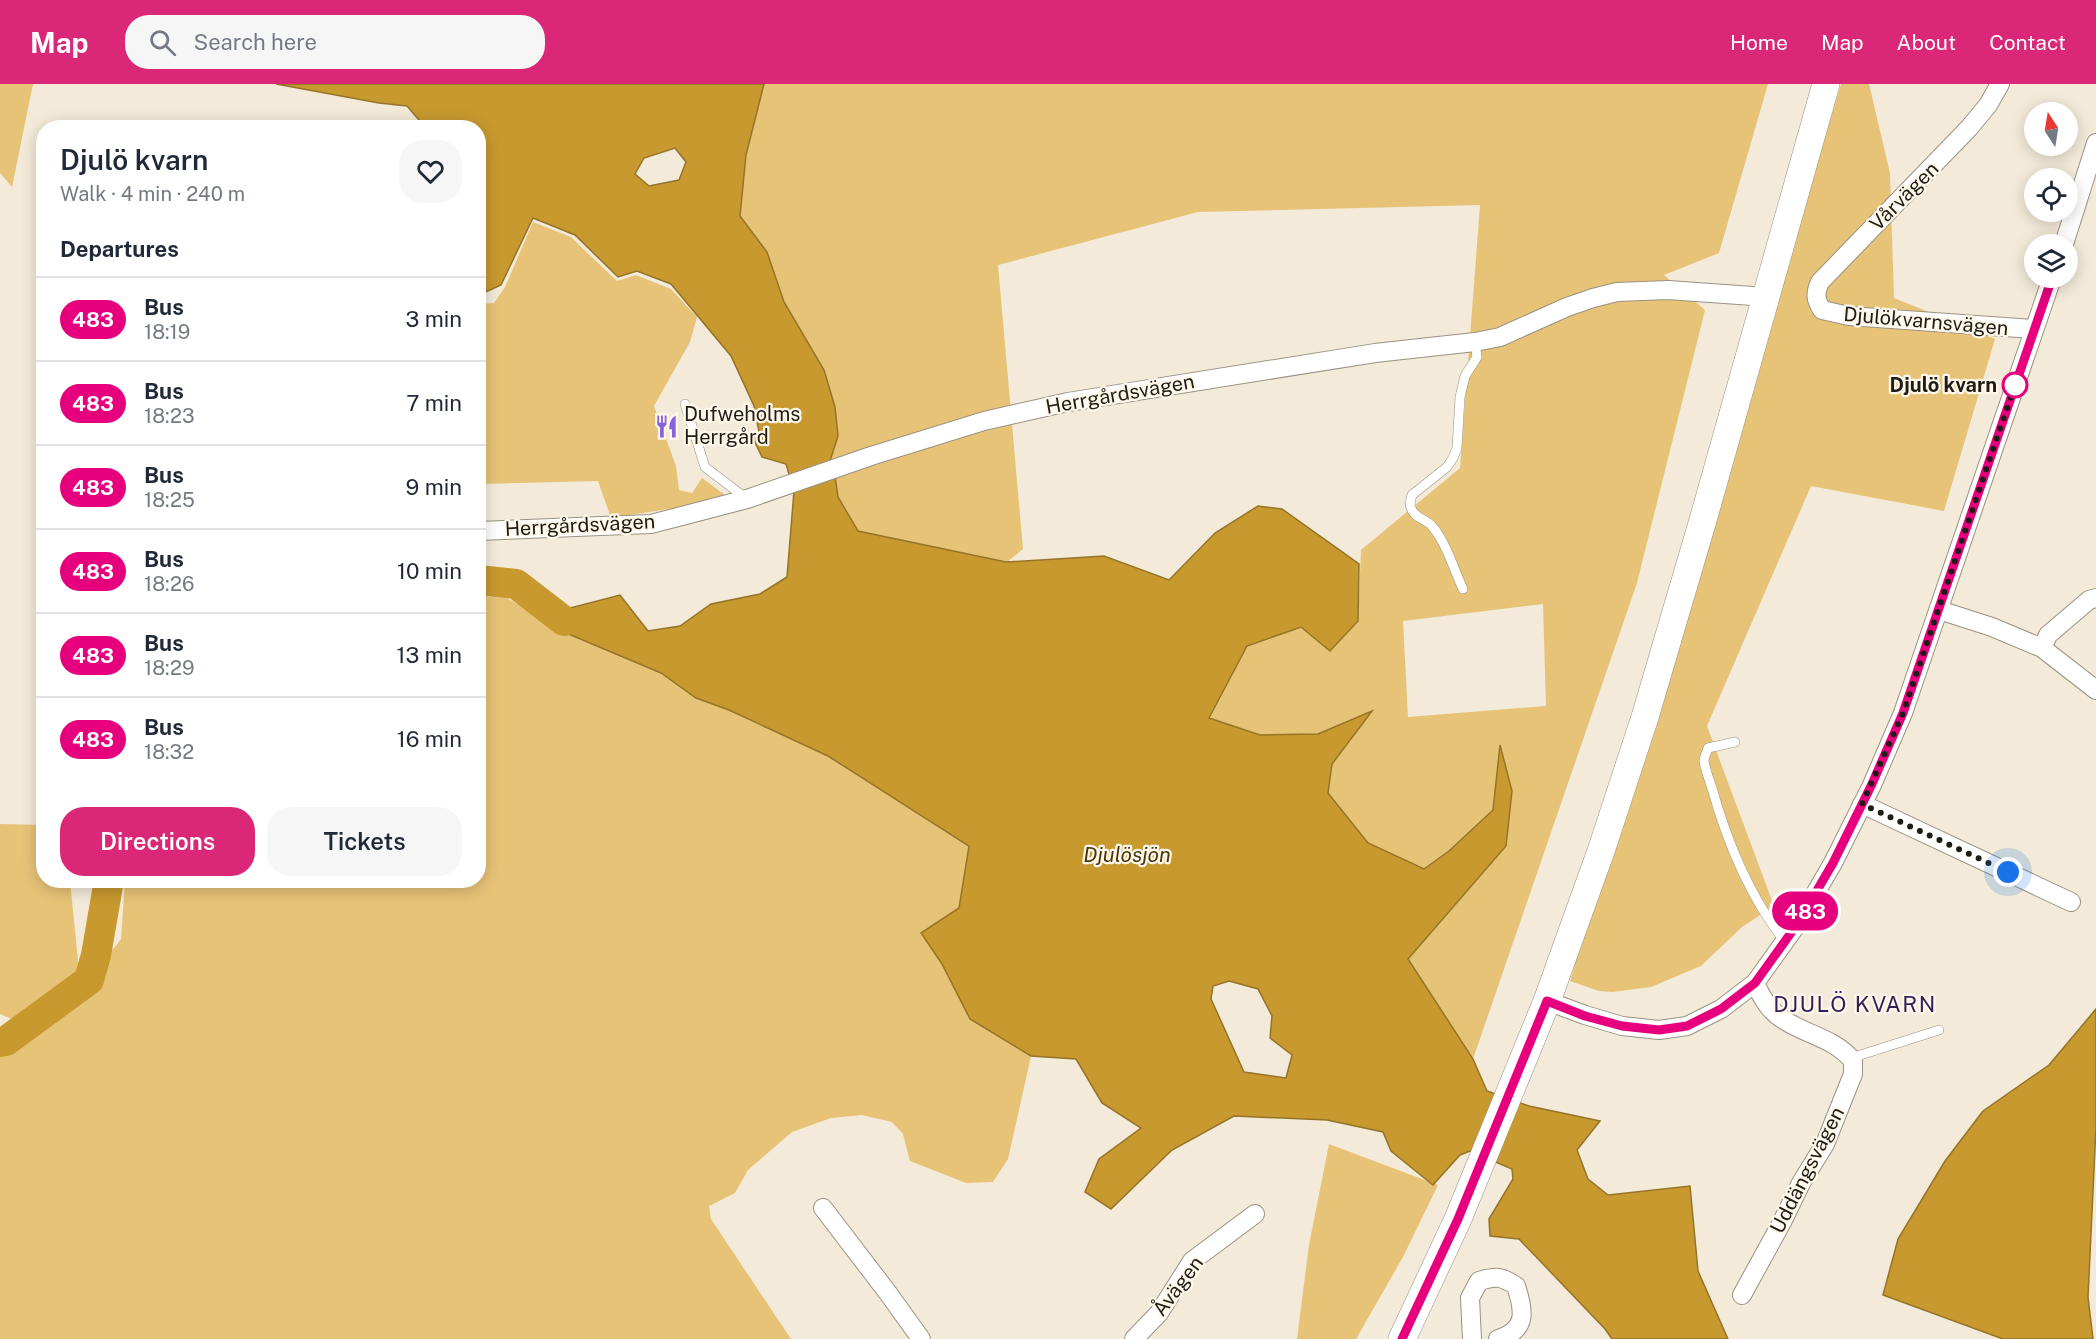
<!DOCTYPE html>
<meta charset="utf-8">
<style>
body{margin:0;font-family:"Public Sans",sans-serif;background:#f6f6f7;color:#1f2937;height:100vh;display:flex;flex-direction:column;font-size:22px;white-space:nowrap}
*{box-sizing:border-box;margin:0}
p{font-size:20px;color:#747a83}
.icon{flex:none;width:33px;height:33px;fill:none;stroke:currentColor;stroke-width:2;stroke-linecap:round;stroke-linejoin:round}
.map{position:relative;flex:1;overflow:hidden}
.drawer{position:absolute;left:36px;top:36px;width:450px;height:768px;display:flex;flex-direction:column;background:#fff;border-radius:24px;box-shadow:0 3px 15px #0003}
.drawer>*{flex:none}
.badge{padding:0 12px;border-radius:20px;font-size:21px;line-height:39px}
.needle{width:39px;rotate:348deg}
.fabs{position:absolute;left:2024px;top:18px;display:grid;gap:12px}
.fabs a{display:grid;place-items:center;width:54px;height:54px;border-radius:50%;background:#fff;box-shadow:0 3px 15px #0003;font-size:30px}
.you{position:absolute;width:30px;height:30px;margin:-15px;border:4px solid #fff;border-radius:50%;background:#1a73e8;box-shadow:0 0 0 9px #1a73e833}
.map>.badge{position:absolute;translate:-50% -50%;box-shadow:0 0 0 3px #fff}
h2{padding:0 24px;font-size:22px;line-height:54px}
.round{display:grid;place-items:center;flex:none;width:63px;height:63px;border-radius:24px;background:#f6f6f7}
.overview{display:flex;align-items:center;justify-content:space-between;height:102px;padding:0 24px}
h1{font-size:28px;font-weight:600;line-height:45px}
.action{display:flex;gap:12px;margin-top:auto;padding:12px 24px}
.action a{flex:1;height:69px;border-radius:24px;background:#db2777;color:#fff;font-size:24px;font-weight:600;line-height:69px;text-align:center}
.action a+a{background:#f6f6f7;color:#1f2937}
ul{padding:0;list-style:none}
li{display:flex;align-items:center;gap:18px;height:84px;padding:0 24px;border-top:2px solid #e0e1e3}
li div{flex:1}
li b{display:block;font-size:22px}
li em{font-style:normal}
li .badge{min-width:66px;font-weight:700;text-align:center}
header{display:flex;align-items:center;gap:36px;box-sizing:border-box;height:84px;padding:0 30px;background:#db2777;color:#fff}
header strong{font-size:28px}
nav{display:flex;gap:33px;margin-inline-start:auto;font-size:21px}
.search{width:420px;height:54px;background:#f6f6f7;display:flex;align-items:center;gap:15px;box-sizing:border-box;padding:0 21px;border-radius:24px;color:#747a83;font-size:22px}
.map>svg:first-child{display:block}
</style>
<header>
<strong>Map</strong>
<div class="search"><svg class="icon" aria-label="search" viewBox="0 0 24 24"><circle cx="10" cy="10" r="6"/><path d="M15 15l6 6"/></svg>Search here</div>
<nav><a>Home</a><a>Map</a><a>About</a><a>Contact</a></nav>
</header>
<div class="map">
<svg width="2096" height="1255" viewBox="0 0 2096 1255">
<rect width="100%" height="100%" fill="#f3ead9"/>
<!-- green -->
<path fill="#e7c378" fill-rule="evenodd" d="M0,0H33L12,103L0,89Z
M764,0H1768L1719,169L1664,191L1705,226L1637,499L1473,975L1408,875L1506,762L1500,663L1493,726L1449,767L1424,785L1368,759L1328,709L1331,680L1371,628L1318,650L1260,651L1208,634L1247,562L1301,543L1331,567L1358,537L1361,466L1460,384L1480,121L1198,128L998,181L1023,465L1007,478L858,447L838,412L835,392L830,377L838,352L835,323L824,286L784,218L767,168L740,132L746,71ZM1543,520L1546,622L1408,633L1403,537Z
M1841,0H1869L1890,89L1894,214L1995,255L1944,427L1811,402L1707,642L1774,822L1742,843L1701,882L1651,903L1612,908L1599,907L1570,897Z
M533,138L571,153L617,197L636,191L671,205L697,233L690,258L654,322L676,382L679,406L692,409L702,394L725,411L713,418L611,434L598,397L480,400L478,220L494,219L505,203Z
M479,512L507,514L566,549L661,589L696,614L729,626L828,672L969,762L959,824L921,849L942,880L970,935L1031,972L1008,1075L993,1098L966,1099L910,1077L903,1050L892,1038L862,1031L831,1034L792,1048L748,1086L735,1109L709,1122L711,1135L791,1255H0V962L26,949L82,905L121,855L125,797L478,796Z
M0,740L43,741L44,796L70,797L80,896L23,940L0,930Z
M1329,1060L1438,1101L1403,1173L1356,1255H1297L1309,1161Z"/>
<!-- water -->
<path fill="#c7992f" stroke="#957428" stroke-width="1.5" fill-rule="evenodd" d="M276,0H764L746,71L740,132L767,168L784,218L824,286L835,323L838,352L830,377L835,392L838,413L858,447L1006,478L1104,472L1169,496L1215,449L1258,422L1282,425L1359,480L1358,537L1330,567L1301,543L1247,562L1209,634L1260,651L1318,650L1372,627L1332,680L1328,709L1368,759L1424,785L1449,767L1493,726L1500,661L1512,707L1506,762L1408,875L1473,975L1487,1007L1529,1022L1600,1037L1577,1066L1588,1095L1608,1111L1690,1102L1698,1187L1728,1255H1612L1605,1245L1519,1155L1490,1152L1489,1135L1513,1095L1512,1085L1470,1067L1460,1071L1433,1101L1391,1067L1383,1048L1327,1036L1234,1032L1172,1066L1111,1125L1085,1108L1099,1075L1141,1044L1102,1019L1076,975L1031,972L970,935L942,880L921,849L959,824L969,762L828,672L729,626L696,614L661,589L566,549L564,537L566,525L620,511L648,547L680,542L711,520L760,510L787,493L794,407L786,380L762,373L752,352L759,348L754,322L731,272L671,200L637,187L618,193L575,151L533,134L501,201L479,211L478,44L425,43L407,22L379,19ZM675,64L686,78L679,96L649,102L635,90L644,74ZM1229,897L1258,905L1272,932L1270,954L1292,971L1286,994L1244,988L1211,915L1213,902Z
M2096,925V1043L2088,1213L2093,1255H2003L1883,1211L1898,1155L1945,1077L1983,1027L2049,981Z"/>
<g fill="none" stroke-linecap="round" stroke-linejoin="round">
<!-- river -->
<path stroke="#c7992f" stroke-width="30" d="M478,496L516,500L564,537
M0,958L6,957L89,896L96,871L109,796"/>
<defs>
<path id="service" d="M685,320L705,383L747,415
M1463,505C1453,484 1447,460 1432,442C1426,435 1414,434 1411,424C1409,420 1411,415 1412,411L1447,383L1453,374L1457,364L1460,313L1465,292L1477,273L1475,258
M1735,658L1708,664C1707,668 1704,673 1704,677C1705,685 1709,695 1712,704C1727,758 1750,813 1785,858
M1851,974L1939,946"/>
<path id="minor" d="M2000,0L1988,21L1969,44L1820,198C1815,209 1815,215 1822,226L1849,232L2033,245
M2064,160L2096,59
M478,447L651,440L747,415L871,372L984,337L1068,318L1375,269L1475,258L1500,253L1567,223L1593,214L1617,208L1668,206L1767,213
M1939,526L1992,543L2042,564L2096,606
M2042,564L2048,551L2089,516L2096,514
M1862,720L2071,818
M1547,917L1585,931L1622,942L1659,946L1687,942L1721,925L1755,899L1798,839L1833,779L1872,701L1903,629L2052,194
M823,1124L888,1209L921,1255
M1742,1211L1782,1138L1801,1099L1825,1060L1853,990V977C1836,955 1807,951 1784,936C1770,928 1762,914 1755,899
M1134,1255L1159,1229L1192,1177L1255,1130
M1472,1255L1470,1214L1479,1197C1496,1192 1501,1192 1516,1202C1524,1226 1528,1246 1498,1255"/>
<path id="secondary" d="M1402,1255L1458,1135L1547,917L1601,767L1645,633L1703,436L1826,0"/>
</defs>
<!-- service casing -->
<use href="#service" stroke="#9a9282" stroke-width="10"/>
<!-- minor casing -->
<use href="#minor" stroke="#9a9282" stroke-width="20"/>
<!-- secondary casing -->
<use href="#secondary" stroke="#9a9282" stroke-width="28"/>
<!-- service -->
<use href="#service" stroke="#fff" stroke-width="9"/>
<!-- minor -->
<use href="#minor" stroke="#fff" stroke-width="18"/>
<!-- secondary -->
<use href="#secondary" stroke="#fff" stroke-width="27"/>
</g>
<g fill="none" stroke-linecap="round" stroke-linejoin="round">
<defs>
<path id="line" d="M1402,1255L1458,1135L1547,917L1585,932L1622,942L1659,946L1687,942L1721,925L1755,899L1798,839L1833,779L1872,700L1903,629L2052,194"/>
</defs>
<!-- line casing -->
<use href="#line" stroke="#fff" stroke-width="14"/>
<!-- line -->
<use href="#line" stroke="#e6007e" stroke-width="9"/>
<!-- walk -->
<path stroke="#1f1c16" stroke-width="6" stroke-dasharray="0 10.8" d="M2008,788L1862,720L1903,629L2015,301"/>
</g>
<!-- icons -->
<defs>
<symbol id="restaurant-bare" viewBox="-9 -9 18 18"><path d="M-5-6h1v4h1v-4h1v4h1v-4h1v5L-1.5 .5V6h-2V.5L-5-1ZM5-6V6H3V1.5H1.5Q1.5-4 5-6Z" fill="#8762dd" stroke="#fff8ea" stroke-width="2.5" paint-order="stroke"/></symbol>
</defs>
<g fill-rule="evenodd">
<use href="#restaurant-bare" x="650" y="326" width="33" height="33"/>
</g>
<!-- markers -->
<circle fill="#fff" stroke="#e6007e" stroke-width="3" cx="2015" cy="301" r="12"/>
<g text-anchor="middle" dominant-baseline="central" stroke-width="4.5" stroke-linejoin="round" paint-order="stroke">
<!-- street labels -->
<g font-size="20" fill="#1f1c16" stroke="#fff8ea">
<text transform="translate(1904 112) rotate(-45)">Vårvägen</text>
<text transform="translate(1926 237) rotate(5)">Djulökvarnsvägen</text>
<text transform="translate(1120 310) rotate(-10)">Herrgårdsvägen</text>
<text transform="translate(580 441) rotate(-3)">Herrgårdsvägen</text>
<text transform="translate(1807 1086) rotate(-63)">Uddängsvägen</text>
<text transform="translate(1178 1202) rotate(-53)">Åvägen</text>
</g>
<!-- stop labels -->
<g font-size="20" font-weight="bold" fill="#1f1c16" stroke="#fff8ea" text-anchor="end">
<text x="1997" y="301">Djulö kvarn</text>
</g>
<!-- poi labels -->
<g font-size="20" fill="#1f1c16" stroke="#fff8ea" text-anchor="start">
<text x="684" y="330">Dufweholms<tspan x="684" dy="23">Herrgård</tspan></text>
</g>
<!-- water labels -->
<g font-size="21" font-style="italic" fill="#49360a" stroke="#fff8ea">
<text x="1127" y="770">Djulösjön</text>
</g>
<!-- quarter labels -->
<g font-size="22" letter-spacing="1.5" fill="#311f59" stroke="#fff8ea">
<text x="1855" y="920">DJULÖ KVARN</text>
</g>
</g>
</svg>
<div class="fabs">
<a><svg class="needle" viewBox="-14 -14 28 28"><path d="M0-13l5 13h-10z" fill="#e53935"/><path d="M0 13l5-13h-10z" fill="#747a83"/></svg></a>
<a><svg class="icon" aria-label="locate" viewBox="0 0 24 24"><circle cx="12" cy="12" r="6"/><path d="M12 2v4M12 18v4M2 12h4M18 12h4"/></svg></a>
<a><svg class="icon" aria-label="layers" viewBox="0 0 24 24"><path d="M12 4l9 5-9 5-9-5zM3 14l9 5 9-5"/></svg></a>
</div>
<div class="you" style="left:2008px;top:788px"></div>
<b class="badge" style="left:1805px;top:827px;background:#e6007e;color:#fff">483</b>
<section class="drawer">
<div class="overview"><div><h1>Djulö kvarn</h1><p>Walk · 4 min · 240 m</p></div><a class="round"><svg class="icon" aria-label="heart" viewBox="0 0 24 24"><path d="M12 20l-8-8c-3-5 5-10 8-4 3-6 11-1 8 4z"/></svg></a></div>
<h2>Departures</h2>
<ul>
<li><span class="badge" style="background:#e6007e;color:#fff">483</span><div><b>Bus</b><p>18:19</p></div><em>3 min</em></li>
<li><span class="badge" style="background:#e6007e;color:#fff">483</span><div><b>Bus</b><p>18:23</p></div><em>7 min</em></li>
<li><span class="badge" style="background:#e6007e;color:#fff">483</span><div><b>Bus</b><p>18:25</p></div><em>9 min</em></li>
<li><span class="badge" style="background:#e6007e;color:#fff">483</span><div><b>Bus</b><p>18:26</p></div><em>10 min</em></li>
<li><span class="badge" style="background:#e6007e;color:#fff">483</span><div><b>Bus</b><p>18:29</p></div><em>13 min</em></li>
<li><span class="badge" style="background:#e6007e;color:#fff">483</span><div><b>Bus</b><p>18:32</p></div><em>16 min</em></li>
</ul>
<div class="action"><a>Directions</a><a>Tickets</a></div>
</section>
</div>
